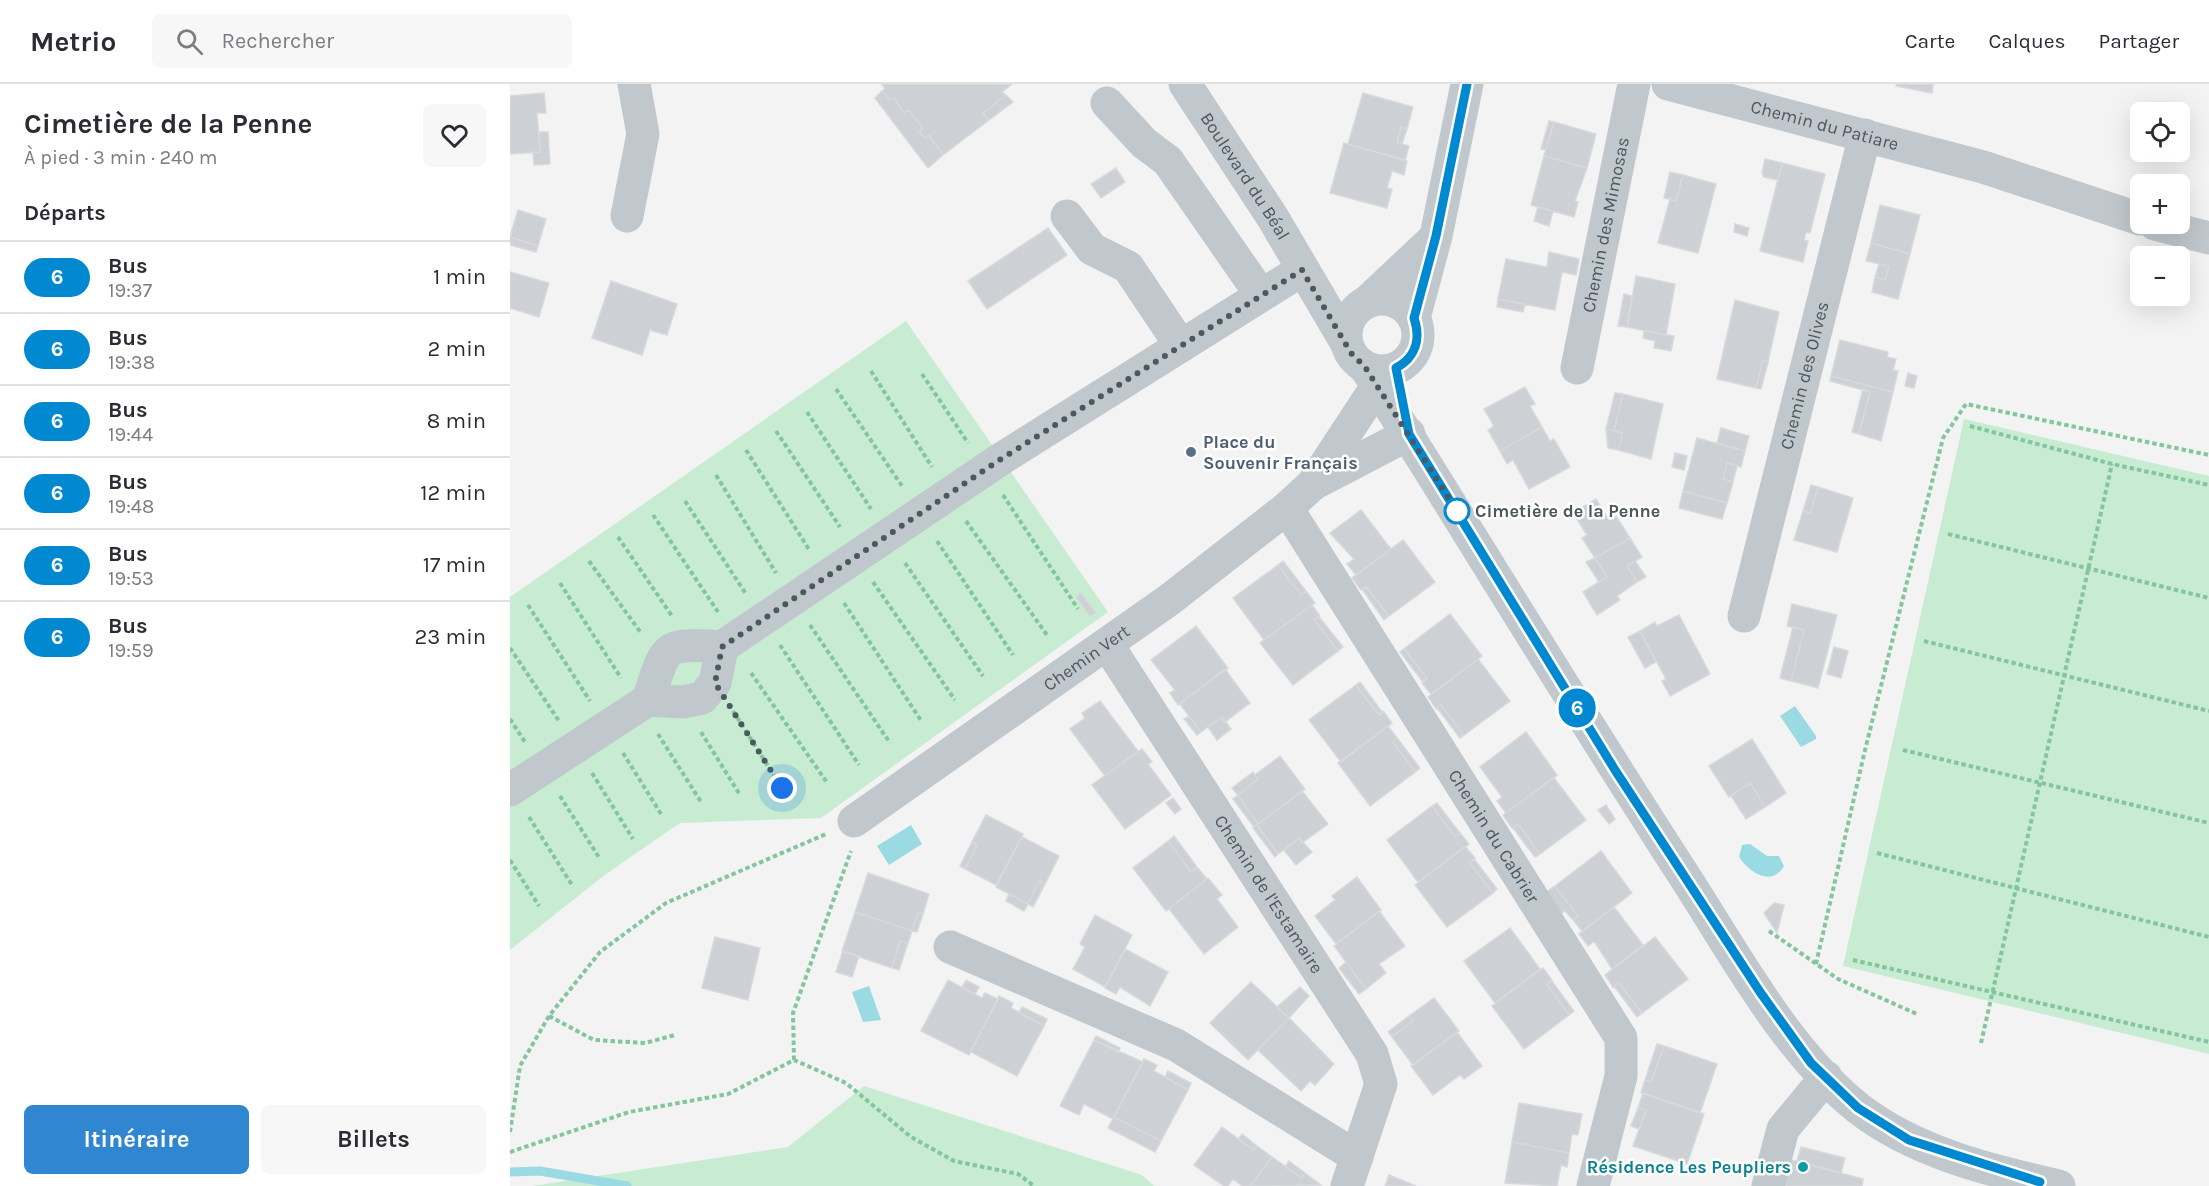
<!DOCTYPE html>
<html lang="fr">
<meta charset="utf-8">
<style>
body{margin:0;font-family:Karla,sans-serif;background:#f7f7f7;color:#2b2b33;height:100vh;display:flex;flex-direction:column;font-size:22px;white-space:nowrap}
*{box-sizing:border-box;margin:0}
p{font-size:20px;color:#7c7c81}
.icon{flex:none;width:33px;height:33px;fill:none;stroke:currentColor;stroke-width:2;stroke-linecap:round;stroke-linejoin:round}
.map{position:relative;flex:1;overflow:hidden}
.sheet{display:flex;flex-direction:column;background:#fff;width:510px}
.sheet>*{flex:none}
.badge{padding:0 12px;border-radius:20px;font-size:21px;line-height:39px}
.buttons{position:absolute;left:1620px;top:18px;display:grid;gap:12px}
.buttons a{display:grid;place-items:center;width:60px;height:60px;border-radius:9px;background:#fff;box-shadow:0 6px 24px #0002;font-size:30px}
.you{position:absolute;width:30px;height:30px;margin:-15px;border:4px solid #fff;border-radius:50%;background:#1a73e8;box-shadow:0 0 0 9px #1a73e833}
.map>.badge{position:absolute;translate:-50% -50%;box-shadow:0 0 0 3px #fff}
h2{padding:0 24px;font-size:22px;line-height:54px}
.round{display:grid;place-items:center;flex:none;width:63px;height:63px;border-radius:9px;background:#f7f7f7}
.summary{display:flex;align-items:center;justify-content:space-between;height:102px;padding:0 24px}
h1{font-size:28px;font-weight:700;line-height:45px}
.action{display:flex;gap:12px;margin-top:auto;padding:12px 24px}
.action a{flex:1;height:69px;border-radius:9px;background:#3086d1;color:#fff;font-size:24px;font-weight:700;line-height:69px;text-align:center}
.action a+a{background:#f7f7f7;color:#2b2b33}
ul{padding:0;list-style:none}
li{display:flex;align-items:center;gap:18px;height:72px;padding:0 24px;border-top:2px solid #e1e1e2}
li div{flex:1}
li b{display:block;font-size:22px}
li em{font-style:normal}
li .badge{min-width:66px;font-weight:700;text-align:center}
header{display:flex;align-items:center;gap:36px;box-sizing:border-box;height:84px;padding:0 30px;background:#fff;border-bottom:2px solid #e1e1e2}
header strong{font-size:28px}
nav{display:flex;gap:33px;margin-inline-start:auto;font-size:21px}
.search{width:420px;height:54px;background:#f7f7f7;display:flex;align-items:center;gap:15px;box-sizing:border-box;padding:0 21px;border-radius:9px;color:#7c7c81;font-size:22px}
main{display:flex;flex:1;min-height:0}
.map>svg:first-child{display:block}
</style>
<header>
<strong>Metrio</strong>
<div class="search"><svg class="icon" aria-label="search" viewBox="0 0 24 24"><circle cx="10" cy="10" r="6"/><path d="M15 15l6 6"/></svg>Rechercher</div>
<nav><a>Carte</a><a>Calques</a><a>Partager</a></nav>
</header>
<main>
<section class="sheet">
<div class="summary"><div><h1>Cimetière de la Penne</h1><p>À pied · 3 min · 240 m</p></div><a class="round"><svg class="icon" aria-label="heart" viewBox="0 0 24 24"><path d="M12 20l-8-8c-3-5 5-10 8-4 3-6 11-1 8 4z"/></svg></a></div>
<h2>Départs</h2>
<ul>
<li><span class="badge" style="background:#0089d0;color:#fff">6</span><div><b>Bus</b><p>19:37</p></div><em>1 min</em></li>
<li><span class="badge" style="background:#0089d0;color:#fff">6</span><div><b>Bus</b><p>19:38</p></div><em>2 min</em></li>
<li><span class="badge" style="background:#0089d0;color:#fff">6</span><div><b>Bus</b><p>19:44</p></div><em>8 min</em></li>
<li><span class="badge" style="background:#0089d0;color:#fff">6</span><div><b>Bus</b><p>19:48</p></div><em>12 min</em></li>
<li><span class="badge" style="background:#0089d0;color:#fff">6</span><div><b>Bus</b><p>19:53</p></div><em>17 min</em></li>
<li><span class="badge" style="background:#0089d0;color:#fff">6</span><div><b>Bus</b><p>19:59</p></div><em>23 min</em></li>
</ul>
<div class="action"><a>Itinéraire</a><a>Billets</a></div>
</section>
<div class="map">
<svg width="1699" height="1102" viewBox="0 0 1699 1102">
<rect width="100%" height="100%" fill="#f4f3f3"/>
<!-- green -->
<path fill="#c7ecd2" d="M396,237L598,528L311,734L170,739L96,790L0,866V513Z
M1454,335L1699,392V970L1333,882Z
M354,1002L632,1091L644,1102H22L278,1063Z"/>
<!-- water -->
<path fill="#9adbe3" d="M1285,622L1306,652V655L1291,663L1270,632Z
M401,741L412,760L379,781L367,762Z
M1240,760L1257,772H1269L1274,782C1261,804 1239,788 1229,773L1232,761Z
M359,902L371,936L353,938L342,908Z"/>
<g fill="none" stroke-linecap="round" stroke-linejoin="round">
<!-- stream -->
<path stroke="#9adbe3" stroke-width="9" d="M0,1088L30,1087L117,1102"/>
</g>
<!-- building -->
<path fill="#cdd0d4" stroke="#d7d9dd" stroke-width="1.5" d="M372,0H502L492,8L496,11L473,29L479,36L433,71L419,51L415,54L409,47L413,44L399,26L394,29L384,14L380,16L372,7L375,5Z
M1387,0H1423L1422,9L1386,2Z
M372,7L380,16L384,14L394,29L399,26L413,44L409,47L415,54L419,51L433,71L418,84L365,14Z
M34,9L36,29H27L30,68L0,70V12Z
M853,9L903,23L897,45L891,43L887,59L899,62L895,76L838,60Z
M496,11L503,18L479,36L473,29Z
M1039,37L1044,38L1036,66L1031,65Z
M1044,38L1086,50L1077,84L1034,72Z
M891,43L897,45L892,60L887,59Z
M29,48H38L40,80L24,81L23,68H30Z
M834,59L897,77L894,91L882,87L877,104L882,105L877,124L820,109Z
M1034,72L1077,84L1065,117L1068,118L1064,133L1021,121Z
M1255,75L1272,79L1268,96L1254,93L1252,89Z
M1272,79L1315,90L1300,149L1296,148L1294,156L1298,157L1293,178L1250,167Z
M606,84L615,98L591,114L581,100Z
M1160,88L1173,91L1166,117L1154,114Z
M1173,91L1206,100L1188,169L1148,159L1160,115L1166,117Z
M1370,121L1410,131L1400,170L1361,159Z
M1028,123L1043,127L1039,142L1024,137Z
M8,126L36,135L28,162L0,153Z
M1225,140L1239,144L1237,152L1224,148Z
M538,144L557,171L477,225L458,197Z
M0,153L28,162L26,168L0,161Z
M1361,159L1400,170L1388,215L1362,208L1365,193L1375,196L1379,182L1356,177Z
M1039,168L1069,175L1066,191L1052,188L1045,226L988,215L996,175L1037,183Z
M1369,180L1379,182L1375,196L1365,193Z
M0,188L39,199L29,233L0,224Z
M1126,192L1165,200L1156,251L1117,243Z
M101,197L167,220L157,251L140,246L132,271L82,254Z
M1114,210L1122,212L1117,243L1108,242Z
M988,215L1015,220L1013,228L987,223Z
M1225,216L1269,228L1258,278L1253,276L1246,304L1207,295Z
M1134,247L1164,252L1161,267L1144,264L1145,257L1133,254Z
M1330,256L1378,268L1377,273L1386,275L1383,286L1388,287L1383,308L1321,292Z
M1253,276L1258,278L1251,305L1246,304Z
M1398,289L1407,292L1404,304L1395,302Z
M1321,292L1383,308L1371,357L1349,350L1360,308L1320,297Z
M1015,303L1025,320L1020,322L1032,343L990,367L978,346L984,342L974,325Z
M1353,305L1360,308L1349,350L1342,348Z
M1105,309L1113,310L1104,347L1096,345Z
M1113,310L1153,320L1141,375L1108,366L1113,349L1104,347Z
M1032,343L1040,357L1044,355L1060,383L1019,405L1003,376L997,380L990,367Z
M1211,344L1239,352L1235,367L1207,359Z
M1096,345L1113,349L1108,366L1098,364Z
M1187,354L1235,367L1231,383L1217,379L1213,395L1223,398L1217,419L1173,407Z
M1165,369L1177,372L1174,386L1162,383Z
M1217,379L1227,382L1223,398L1213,395Z
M1301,401L1308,403L1300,429L1293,427Z
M1308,403L1343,414L1327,468L1284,456L1293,427L1300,429Z
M1173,407L1217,419L1212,435L1169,424Z
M1086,415L1099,436L1106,432L1120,454L1085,474L1072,454L1077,451L1063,429Z
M851,426L881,465L846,491L837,480L844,475L820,449Z
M1120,454L1132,473L1117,482L1127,498L1107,512L1110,516L1087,531L1073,508L1097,493L1085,474Z
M893,456L925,498L879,532L856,503L851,506L842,494Z
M1085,474L1097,493L1089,498L1076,478Z
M773,477L796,507L791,511L768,481Z
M1125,477L1136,493L1127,498L1117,482Z
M768,481L791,511L796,507L805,519L754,556L723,514Z
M856,503L879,532L874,536L852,505Z
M571,509L586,529L580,532L566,513Z
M1282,520L1327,531L1308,604L1281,597L1294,546L1277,542Z
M802,521L810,532L804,536L828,567L783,601L750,559Z
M940,530L972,572L921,610L912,599L917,594L894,565Z
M1169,531L1200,590L1160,612L1152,597L1156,595L1130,547L1145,538L1147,542Z
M809,533L833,563L828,567L804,536Z
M686,542L718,584L668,621L660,609L665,606L641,576Z
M1283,543L1294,546L1281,597L1270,594Z
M1130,547L1146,578L1135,584L1118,553Z
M1324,563L1338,567L1331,594L1317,590Z
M894,565L917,594L913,598L890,568Z
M968,575L1000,617L954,651L931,621L926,625L918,613Z
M715,585L740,619L715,638L712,633L691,648L670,620Z
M850,598L872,628L869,631L846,601Z
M846,601L869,631L873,627L882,639L831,678L799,636Z
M590,617L628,667L595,692L560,645L575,634L572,629Z
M931,621L954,651L950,654L927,624Z
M679,632L691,648L687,651L674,635Z
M712,633L721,645L707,656L698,643Z
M878,642L887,654L883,658L905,688L860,722L828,679Z
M1016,648L1047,691L996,729L987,717L992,713L970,683Z
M887,654L910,684L905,688L883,658Z
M1242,655L1276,709L1255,723L1240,699L1219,713L1199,682Z
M632,665L642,678L638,680L661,711L615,745L582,701Z
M770,672L795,705L748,740L728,711L748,695L745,691Z
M743,688L748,695L728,711L722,704Z
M1044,694L1076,736L1030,770L1008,740L1002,744L993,731Z
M1240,699L1255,723L1236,735L1221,712Z
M792,707L818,740L792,759L789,754L768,770L747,741Z
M728,711L748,740L744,743L723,715Z
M663,714L671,725L665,730L656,719Z
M927,719L950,749L945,753L922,722Z
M1096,721L1105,735L1099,740L1088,726Z
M922,722L945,753L950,749L959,760L908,798L877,756Z
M476,731L513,750L486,801L455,785L467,761L462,758Z
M1008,740L1030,770L1025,773L1003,744Z
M747,741L768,770L765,773L743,744Z
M664,752L687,783L681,788L658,757Z
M512,753L549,772L535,800L529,797L518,820L486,803Z
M789,754L802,768L786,781L774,766Z
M658,757L681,788L687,783L697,795L656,827L623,784Z
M462,758L467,761L455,785L450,782Z
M955,762L965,774L959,778L983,809L937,843L905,801Z
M1091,767L1122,809L1072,847L1063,836L1068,832L1045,802Z
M964,775L987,805L983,809L959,778Z
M358,789L419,810L413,830L408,828L402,847L345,828Z
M847,793L871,826L826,860L805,832L825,816L822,812Z
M698,794L712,811L707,815L728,843L694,870L659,825Z
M529,797L535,800L523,823L518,820Z
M1045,802L1068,832L1063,836L1055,827L1051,830L1035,809Z
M499,810L518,820L514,827L496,817Z
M1264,819L1274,821L1267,849L1254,829Z
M1104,823L1133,861L1102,885L1084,857L1078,862L1069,850Z
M869,827L895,862L869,880L876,889L856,905L824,862Z
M345,828L402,847L398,859L390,857L382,884L332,867Z
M408,828L413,830L407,848L402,847Z
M585,831L622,851L595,903L563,885L575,863L570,860Z
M1000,844L1030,885L985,919L954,877Z
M205,853L250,864L238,916L192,904Z
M1145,853L1178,895L1132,929L1109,899L1103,903L1095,891Z
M390,857L398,859L389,886L382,884Z
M615,865L658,888L640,922L610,903L606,910L595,904Z
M333,867L349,872L342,893L326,888Z
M836,878L856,905L849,910L829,884Z
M1033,884L1042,896L1037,900L1059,931L1014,965L982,922Z
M438,896L472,914L475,909L488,915L459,971L411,947Z
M456,896L469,903L465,910L452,904Z
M1041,896L1064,927L1059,931L1037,900Z
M741,898L779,934L738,976L700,939Z
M1109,899L1132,929L1127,933L1104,902Z
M790,903L799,912L779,934L767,923Z
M489,912L503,919L501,924L534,942L507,992L461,968Z
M924,914L949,947L903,981L882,953L903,937L899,932Z
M512,923L537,935L534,942L509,929Z
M899,932L903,937L882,953L878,948Z
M779,934L824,980L805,1001L800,997L791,1007L748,966Z
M947,948L972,982L954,995L950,991L923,1011L901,982Z
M586,952L610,964L608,968L584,956Z
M584,956L633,978L603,1035L574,1020L569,1031L550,1022Z
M1147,960L1154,962L1141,998L1135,996Z
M1154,962L1207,980L1190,1029L1131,1009L1135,996L1141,998Z
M634,975L647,981L644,987L678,1006L651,1057L604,1033Z
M658,987L681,999L678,1006L655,993Z
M1133,1009L1194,1030L1177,1080L1123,1062L1136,1026L1128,1024Z
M1009,1019L1072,1030L1068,1051L1062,1050L1059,1069L1002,1058Z
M1128,1024L1136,1026L1129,1045L1121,1042Z
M604,1033L651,1057L645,1068L598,1044Z
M712,1043L744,1066L747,1062L762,1073L740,1102H732L723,1095L718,1102H714L684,1081Z
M732,1050L747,1062L744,1066L728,1055Z
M1002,1058L1059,1069L1057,1083L1051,1081L1047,1102L995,1099Z
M1291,1063L1335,1074L1331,1089L1287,1077Z
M762,1073L792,1094L795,1089L811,1101L740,1102Z
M1278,1075L1353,1095L1352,1102H1271Z
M779,1077L795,1089L792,1094L775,1083Z
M879,1091L906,1102H875Z"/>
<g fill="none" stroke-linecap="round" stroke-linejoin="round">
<!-- path -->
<path stroke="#83c69e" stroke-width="4" stroke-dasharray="4.5 3" stroke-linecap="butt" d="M361,287L422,383
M412,290L458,359
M326,305L392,402
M297,328L361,425
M1460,342L1602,380L1699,401
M266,347L330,443
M236,366L300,467
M206,391L266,489
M493,411L568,525
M175,417L236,510
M143,431L208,528
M456,437L537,551
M1438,450L1699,514
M108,453L162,532
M427,457L503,571
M79,477L131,549
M395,479L473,592
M363,498L445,616
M50,499L111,594
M334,519L412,638
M18,521L80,617
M300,541L380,659
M1414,557L1699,627
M270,561L349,681
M0,564L49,637
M241,589L318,700
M223,627L272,704
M0,635L15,658
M191,648L230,711
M148,650L191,718
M1393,666L1699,739
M113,669L151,730
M82,689L123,755
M50,712L90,775
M19,733L62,801
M1367,769L1699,853
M0,776L29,822
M1259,847L1328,895L1407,930
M1343,876L1699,958
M1306,880L1355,666L1433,354L1456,320L1699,371
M39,932L84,956L135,959L165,951
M1471,959L1602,380
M284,976L283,929L341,767
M0,1048L10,982L39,932L90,868L156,819L316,750
M0,1068L119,1028L218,1010L284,976L336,999L401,1053L444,1077L508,1090L524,1102"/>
<!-- minor -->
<g stroke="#c0c8cd" stroke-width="33">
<path id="s1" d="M675,0L763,134L837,260"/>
<path id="s2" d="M1158,0L1473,83L1630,135"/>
<path d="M597,19L634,59L658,77L751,211"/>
<path d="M117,132L133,50L124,0"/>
<path d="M557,132L582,165L618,183L671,262"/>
<path d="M1645,140L1699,154"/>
<circle cx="872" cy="251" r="36"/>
<path d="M857,218L925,154"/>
<path d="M904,234L926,152L957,0"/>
<path d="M855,283C962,453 1066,625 1175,793C1224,869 1277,968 1348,1024C1404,1068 1481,1087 1549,1102"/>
<path id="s3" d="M1067,284L1124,0"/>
<path d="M803,400L899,350"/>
<path id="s4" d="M777,424L1111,954V992L1083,1102"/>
<path id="s5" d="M1234,532L1355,51"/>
<path id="s6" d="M597,560L862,970L871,1000L837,1102"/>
<path d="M138,616C157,560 151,559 212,563"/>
<path d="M0,706L138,616L173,618L192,614L205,599L212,563L491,375L792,186"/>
<path id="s7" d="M344,737L659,516L777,424L802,401L867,302"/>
<path d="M440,863L666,961L847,1073"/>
<path d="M1258,1102L1273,1045L1316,993"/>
</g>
</g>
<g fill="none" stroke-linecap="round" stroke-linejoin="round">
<defs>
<path id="line" d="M957,0L926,152L904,234C911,255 906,273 886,284L899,350L1105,686L1250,908L1301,979L1348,1024L1399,1056L1530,1098"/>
</defs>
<!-- line casing -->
<use href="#line" stroke="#fff" stroke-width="14"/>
<!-- line -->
<use href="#line" stroke="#0089d0" stroke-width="9"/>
<!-- walk -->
<path stroke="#4c575e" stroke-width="6" stroke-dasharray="0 10.8" d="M272,704L205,599L212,563L491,375L792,186L841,269L855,283L947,427"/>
</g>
<!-- markers -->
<circle fill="#5c6f8a" stroke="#fff" stroke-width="2" cx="681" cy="368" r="6"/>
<circle fill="#fff" stroke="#0089d0" stroke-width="3" cx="947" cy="427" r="12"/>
<circle fill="#0f9aa8" stroke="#fff" stroke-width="2" cx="1293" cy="1083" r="6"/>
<g text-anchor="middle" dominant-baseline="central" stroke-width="5" stroke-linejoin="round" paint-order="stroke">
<!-- street labels -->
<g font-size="18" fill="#4c575e" stroke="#fff">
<text stroke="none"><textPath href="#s2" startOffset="162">Chemin du Patiare</textPath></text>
<text stroke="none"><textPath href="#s1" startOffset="110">Boulevard du Béal</textPath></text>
<text stroke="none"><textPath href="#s3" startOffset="146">Chemin des Mimosas</textPath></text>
<text stroke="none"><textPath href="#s5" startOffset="248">Chemin des Olives</textPath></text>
<text stroke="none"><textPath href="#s7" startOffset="284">Chemin Vert</textPath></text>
<text stroke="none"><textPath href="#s4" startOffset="388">Chemin du Cabrier</textPath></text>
<text stroke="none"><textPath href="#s6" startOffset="298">Chemin de l'Estamaire</textPath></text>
</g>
<!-- service labels -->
<g font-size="18" font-weight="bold" fill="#4e5e75" stroke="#fff" text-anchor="start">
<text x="693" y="358">Place du<tspan x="693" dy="21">Souvenir Français</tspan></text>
</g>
<!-- stop labels -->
<g font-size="18" font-weight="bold" fill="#4c575e" stroke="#fff" text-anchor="start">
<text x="965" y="427">Cimetière de la Penne</text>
</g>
<!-- culture labels -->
<g font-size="18" font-weight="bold" fill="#0d838f" stroke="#fff" text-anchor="end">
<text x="1281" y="1083">Résidence Les Peupliers</text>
</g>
</g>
</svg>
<div class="buttons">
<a><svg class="icon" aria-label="locate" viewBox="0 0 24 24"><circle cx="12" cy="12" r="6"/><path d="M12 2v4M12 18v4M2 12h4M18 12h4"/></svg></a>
<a>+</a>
<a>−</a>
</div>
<div class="you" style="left:272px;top:704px"></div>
<b class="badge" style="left:1067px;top:624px;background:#0089d0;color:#fff">6</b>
</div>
</main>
